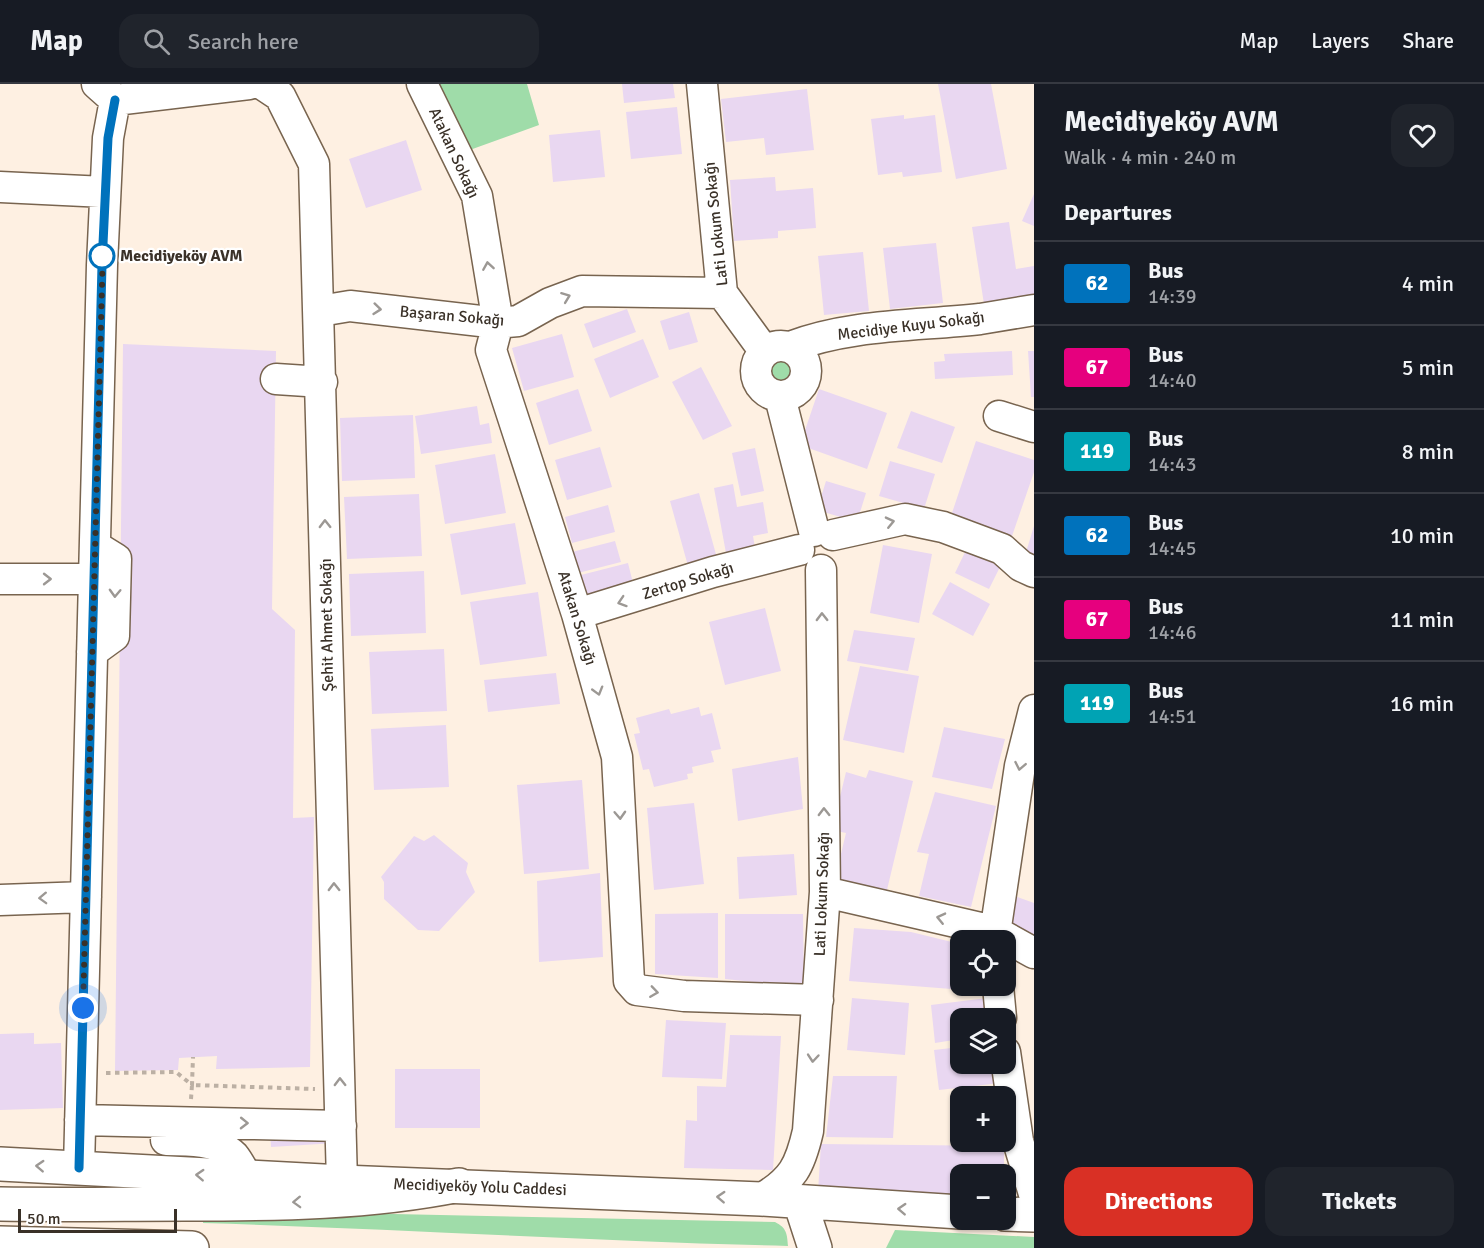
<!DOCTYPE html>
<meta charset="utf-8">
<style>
body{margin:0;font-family:Signika,sans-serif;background:#20242c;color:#f1f3f6;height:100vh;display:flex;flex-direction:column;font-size:22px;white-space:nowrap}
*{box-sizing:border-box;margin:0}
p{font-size:20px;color:#9ea1a6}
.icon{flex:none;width:33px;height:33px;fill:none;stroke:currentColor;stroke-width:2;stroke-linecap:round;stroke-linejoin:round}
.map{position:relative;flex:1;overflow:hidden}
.side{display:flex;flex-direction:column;background:#171b24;width:450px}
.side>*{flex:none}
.badge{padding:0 12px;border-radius:4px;font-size:21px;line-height:39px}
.controls{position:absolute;left:950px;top:846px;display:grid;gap:12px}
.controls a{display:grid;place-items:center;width:66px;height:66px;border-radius:12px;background:#171b24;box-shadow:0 2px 4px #0004;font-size:30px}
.scale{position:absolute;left:18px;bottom:15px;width:159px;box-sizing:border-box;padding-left:6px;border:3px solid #3a3128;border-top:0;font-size:16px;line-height:21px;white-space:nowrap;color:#3a3128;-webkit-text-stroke:4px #fff;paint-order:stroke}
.you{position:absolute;width:30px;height:30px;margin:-15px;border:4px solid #fff;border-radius:50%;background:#1a73e8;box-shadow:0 0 0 9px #1a73e833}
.map>.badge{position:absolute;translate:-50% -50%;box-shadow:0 0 0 3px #fff}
h2{padding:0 30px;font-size:22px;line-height:54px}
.round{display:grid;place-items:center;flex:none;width:63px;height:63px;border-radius:18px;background:#20242c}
.overview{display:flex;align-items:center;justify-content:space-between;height:102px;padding:0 30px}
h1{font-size:28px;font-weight:700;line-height:45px}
.primary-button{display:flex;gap:12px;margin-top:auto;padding:12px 30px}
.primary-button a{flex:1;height:69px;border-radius:18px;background:#d93025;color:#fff;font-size:24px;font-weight:700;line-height:69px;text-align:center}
.primary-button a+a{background:#20242c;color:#f1f3f6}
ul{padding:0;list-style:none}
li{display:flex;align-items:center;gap:18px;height:84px;padding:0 30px;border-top:2px solid #363941}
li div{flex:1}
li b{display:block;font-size:22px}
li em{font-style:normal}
li .badge{min-width:66px;font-weight:700;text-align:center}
header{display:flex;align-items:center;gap:36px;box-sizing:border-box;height:84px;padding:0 30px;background:#171b24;border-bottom:2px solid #363941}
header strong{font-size:28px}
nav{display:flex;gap:33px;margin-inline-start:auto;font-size:21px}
.search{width:420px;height:54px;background:#20242c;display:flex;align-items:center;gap:15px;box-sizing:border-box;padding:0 21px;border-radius:18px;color:#9ea1a6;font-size:22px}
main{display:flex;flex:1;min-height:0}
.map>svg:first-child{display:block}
</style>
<header>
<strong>Map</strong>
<div class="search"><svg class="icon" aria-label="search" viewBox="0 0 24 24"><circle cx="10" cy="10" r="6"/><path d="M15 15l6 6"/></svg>Search here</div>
<nav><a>Map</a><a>Layers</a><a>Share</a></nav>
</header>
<main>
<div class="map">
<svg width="1034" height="1164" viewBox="0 0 1034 1164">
<rect width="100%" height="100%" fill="#fef0e2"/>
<!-- green -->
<path fill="#9fdca9" d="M436,0H527L539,41L467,67Z
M771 286a11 11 0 1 1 22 0a11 11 0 1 1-22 0Z
M204,1126L775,1138C787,1144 787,1150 788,1162C593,1157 398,1145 203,1139Z
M895,1146L1034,1153V1164H886Z"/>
<!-- building -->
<path fill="#e9d7f1" d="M622,0H673L675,14L624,19Z
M938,0H991L1007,85L956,95Z
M807,5L814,66L766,71L764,54L726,58L721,15Z
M677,23L682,70L631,75L626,28Z
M904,31V35L935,31L942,88L903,93L902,88L878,91L871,35Z
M600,46L605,93L553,98L549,51Z
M406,56L422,106L366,124L349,75Z
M775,93L776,107L813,104L816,144L778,147V154L734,157L730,96Z
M1034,110V142L1022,137Z
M1009,138L1016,185L1034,182V212L984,220L972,143Z
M936,159L943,219L890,225L883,164Z
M863,168L869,227L824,231L818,172Z
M627,225L636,248L593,264L584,240Z
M689,228L698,258L669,266L660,237Z
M562,250L574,293L524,307L512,264Z
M643,255L659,293L610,314L594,275Z
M123,260L276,267L272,525L295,546L293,734L314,733L310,983L216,985L217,972L179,974L178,986L115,987Z
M1012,267L1013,291L935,295L934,278L945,277L944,270Z
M1028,267H1034V313H1031Z
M701,283L732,342L703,356L672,298Z
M578,305L592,347L549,361L536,319Z
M819,305L887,329L867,385L800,361Z
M477,322L480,341L489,339L492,359L421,370L415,332Z
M911,327L955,343L942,379L897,364Z
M413,331L415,394L342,397L340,334Z
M976,357L1034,376V388L1011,455L950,435Z
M600,363L612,403L567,416L555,376Z
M755,364L764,407L741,412L732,369Z
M495,370L506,429L445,440L435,381Z
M890,377L935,390L924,425L879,412Z
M826,397L866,409L857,438L817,426Z
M733,400L737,423L763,418L768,449L753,452L755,464L726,469L714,404Z
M699,409L717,474L688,482L670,417Z
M419,410L422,472L347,475L344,413Z
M608,421L615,448L572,459L565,433Z
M515,439L526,500L461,511L450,450Z
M1034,442V481L1023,478Z
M615,457L621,478L578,489L572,468Z
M883,461L932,470L919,539L870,529Z
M968,462L1002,479L989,505L955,489Z
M628,479L635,507L588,519L581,491Z
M424,487L426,549L351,552L349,490Z
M950,498L990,520L973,552L932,530Z
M538,508L547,572L480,581L470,518Z
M765,524L781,587L725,601L709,538Z
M854,546L915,554L908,587L847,577Z
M444,565L447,627L372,630L369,568Z
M860,582L919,592L904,669L843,656Z
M556,589L560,620L488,628L484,596Z
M699,623L701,632L712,629L721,665L711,667L714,678L692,683L693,689L687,690L688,695L654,703L649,685L643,686L634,650L640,649L636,634L669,625L671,630Z
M446,641L449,703L374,706L371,645Z
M944,643L1005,655L992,705L932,693Z
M798,673L803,725L738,737L732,685Z
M869,686L913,697L886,810L834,799L846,749L832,746L846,688L866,694Z
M582,696L589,785L524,790L517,701Z
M935,708L996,722L971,823L919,812L929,770L917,768Z
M694,719L704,800L654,806L647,724Z
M434,751L468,779L466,788L475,808L439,847L418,846L384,815V798L381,793L414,752L424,757Z
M794,770L797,811L739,815L737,773Z
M600,789L603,873L539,878L537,797Z
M1006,809L1034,819V862L999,843Z
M718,829V894L655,890V830Z
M725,830H803L804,903L725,895Z
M854,844L911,848L960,860V902H989L990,908L849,897Z
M852,914L909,919L905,971L847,966Z
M987,914L990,934H960V955L935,959L931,921Z
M666,936L726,939L722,995L662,993Z
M34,949V960L61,959L63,1024L0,1026V950Z
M730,951L781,952L773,1086L684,1084L686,1036L697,1037V1002L726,1003Z
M960,963V980H998L1000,999L939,1006L934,966Z
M395,985H480V1044H395Z
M833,992H897L893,1054L826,1053Z
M335,1043L336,1059L271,1063L270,1046Z
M821,1060L1004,1062V1090H960V1110L818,1108Z"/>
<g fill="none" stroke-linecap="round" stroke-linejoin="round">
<defs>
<path id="minor" d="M97,0L115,16L249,0
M262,0L280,12L314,80L342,1098
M422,0L477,112L498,239L491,266L577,530L617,673L629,897L637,906L684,912L818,916
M702,0L722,209L765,268
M0,103L105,108
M320,227L350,222L498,239L518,237L550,219L582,207L722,209
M756 287a25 25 0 1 1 50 0a25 25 0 1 1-50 0Z
M790,263C850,240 917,242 980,235C998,232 1016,229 1034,226
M276,295L322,298
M780,313L814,447
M999,332L1034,343
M833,451L905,435L943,443L1002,465L1021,482L1034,488
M0,495H94
M577,530L713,488L799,466
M92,568L114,552L116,475L95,462
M825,808L994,847L1034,869
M0,816L86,813
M994,856L1020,682L1034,626
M998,902L1001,934
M1005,968L1018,1057L1034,1110
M80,1036L341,1042
M166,1056C188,1056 218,1056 234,1072C239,1078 243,1087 247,1093
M79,1084L102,181L108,54L115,16
M761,1115C793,1096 800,1082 808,1047L825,808L821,486"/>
<path id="major" d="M0,1080L342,1098L761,1115L960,1128
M800,1118L815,1164
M1005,1130L1034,1131"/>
<path id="highway" d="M0,1120C62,1121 125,1120 187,1120C279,1120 369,1119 459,1101
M0,1159L192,1164"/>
</defs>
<!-- minor casing -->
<use href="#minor" stroke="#78644f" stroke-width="33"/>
<!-- major casing -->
<use href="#major" stroke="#78644f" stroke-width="36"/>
<!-- highway casing -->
<use href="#highway" stroke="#78644f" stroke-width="36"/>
<!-- path -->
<path stroke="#bcb0a4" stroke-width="4" stroke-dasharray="4.5 4.5" stroke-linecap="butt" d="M106,989L176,988L192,1001L193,973
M191,1015L192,1001L315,1005"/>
<!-- minor -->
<use href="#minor" stroke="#fff" stroke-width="30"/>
<!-- major -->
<use href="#major" stroke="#fff" stroke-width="33"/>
<!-- highway -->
<use href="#highway" stroke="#fff" stroke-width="33"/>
</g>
<!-- one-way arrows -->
<defs><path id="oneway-chevron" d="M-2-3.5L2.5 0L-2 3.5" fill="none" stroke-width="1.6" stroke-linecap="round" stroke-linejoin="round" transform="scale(1.5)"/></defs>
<g stroke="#9c9894">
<use href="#oneway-chevron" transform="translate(488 182) rotate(-99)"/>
<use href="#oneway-chevron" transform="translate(566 213) rotate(-21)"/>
<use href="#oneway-chevron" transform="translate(377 225) rotate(6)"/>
<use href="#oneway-chevron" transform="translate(890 438) rotate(-13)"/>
<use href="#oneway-chevron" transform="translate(325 440) rotate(-91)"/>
<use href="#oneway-chevron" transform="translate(47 495)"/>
<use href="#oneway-chevron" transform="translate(115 509) rotate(92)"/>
<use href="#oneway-chevron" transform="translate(622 518) rotate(162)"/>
<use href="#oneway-chevron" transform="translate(822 533) rotate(-91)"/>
<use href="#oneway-chevron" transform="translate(598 607) rotate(74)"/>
<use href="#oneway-chevron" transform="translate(1020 682) rotate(101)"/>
<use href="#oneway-chevron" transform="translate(824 728) rotate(-91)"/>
<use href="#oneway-chevron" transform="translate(620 731) rotate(87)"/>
<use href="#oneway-chevron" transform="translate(334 803) rotate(-91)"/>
<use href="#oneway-chevron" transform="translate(43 814) rotate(178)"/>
<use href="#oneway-chevron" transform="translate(941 834) rotate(-167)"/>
<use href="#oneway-chevron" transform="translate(654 908) rotate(8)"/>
<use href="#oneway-chevron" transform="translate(813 974) rotate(95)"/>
<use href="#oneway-chevron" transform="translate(340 998) rotate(-91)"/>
<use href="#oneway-chevron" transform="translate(244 1039) rotate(1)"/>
<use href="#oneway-chevron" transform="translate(40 1082) rotate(-177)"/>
<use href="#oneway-chevron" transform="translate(200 1091) rotate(-177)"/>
<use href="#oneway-chevron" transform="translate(721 1113) rotate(-177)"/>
<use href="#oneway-chevron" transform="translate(297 1118) rotate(178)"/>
<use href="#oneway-chevron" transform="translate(902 1125) rotate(-177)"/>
</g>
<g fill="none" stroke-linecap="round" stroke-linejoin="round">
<defs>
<path id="line" d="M79,1084L102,181L108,54L115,16"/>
</defs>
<!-- line casing -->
<use href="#line" stroke="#fff" stroke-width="14"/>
<!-- line -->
<use href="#line" stroke="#0072bc" stroke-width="9"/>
<!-- walk -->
<path stroke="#3a3128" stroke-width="6" stroke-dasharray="0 10.8" d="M83,924L103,163L102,172"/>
</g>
<!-- markers -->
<circle fill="#fff" stroke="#0072bc" stroke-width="3" cx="102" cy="172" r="12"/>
<g text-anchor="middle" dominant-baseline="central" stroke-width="4.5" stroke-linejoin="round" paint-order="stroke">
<!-- street labels -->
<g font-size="16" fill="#3a3128" stroke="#fff">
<text transform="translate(454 69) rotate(65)">Atakan Sokağı</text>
<text transform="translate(716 140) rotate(-96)">Lati Lokum Sokağı</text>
<text transform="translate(452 232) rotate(5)">Başaran Sokağı</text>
<text transform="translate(911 242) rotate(-7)">Mecidiye Kuyu Sokağı</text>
<text transform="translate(688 497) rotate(-17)">Zertop Sokağı</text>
<text transform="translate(577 534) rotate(73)">Atakan Sokağı</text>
<text transform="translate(327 541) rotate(-91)">Şehit Ahmet Sokağı</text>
<text transform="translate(822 810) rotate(-88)">Lati Lokum Sokağı</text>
<text transform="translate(480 1103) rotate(2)">Mecidiyeköy Yolu Caddesi</text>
</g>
<!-- stop labels -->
<g font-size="16" font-weight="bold" fill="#3a3128" stroke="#fff" text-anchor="start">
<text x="120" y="172">Mecidiyeköy AVM</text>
</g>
</g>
</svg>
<div class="controls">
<a><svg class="icon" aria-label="locate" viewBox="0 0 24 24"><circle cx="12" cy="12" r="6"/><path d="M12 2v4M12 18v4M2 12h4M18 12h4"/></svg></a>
<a><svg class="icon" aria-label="layers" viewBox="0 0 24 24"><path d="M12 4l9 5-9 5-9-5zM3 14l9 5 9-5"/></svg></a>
<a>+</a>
<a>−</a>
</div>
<div class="scale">50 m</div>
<div class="you" style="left:83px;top:924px"></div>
</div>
<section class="side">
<div class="overview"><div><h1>Mecidiyeköy AVM</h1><p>Walk · 4 min · 240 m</p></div><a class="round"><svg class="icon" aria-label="heart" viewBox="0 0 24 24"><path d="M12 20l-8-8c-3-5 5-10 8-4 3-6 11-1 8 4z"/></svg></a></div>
<h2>Departures</h2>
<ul>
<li><span class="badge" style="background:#0072bc;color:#fff">62</span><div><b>Bus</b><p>14:39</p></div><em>4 min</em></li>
<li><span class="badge" style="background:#e6007e;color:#fff">67</span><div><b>Bus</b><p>14:40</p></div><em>5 min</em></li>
<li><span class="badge" style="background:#00a3b4;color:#fff">119</span><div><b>Bus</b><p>14:43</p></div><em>8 min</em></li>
<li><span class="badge" style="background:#0072bc;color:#fff">62</span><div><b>Bus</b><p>14:45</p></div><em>10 min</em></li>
<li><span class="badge" style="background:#e6007e;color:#fff">67</span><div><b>Bus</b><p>14:46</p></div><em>11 min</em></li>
<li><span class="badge" style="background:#00a3b4;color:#fff">119</span><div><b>Bus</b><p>14:51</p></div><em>16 min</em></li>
</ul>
<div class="primary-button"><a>Directions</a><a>Tickets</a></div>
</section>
</main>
